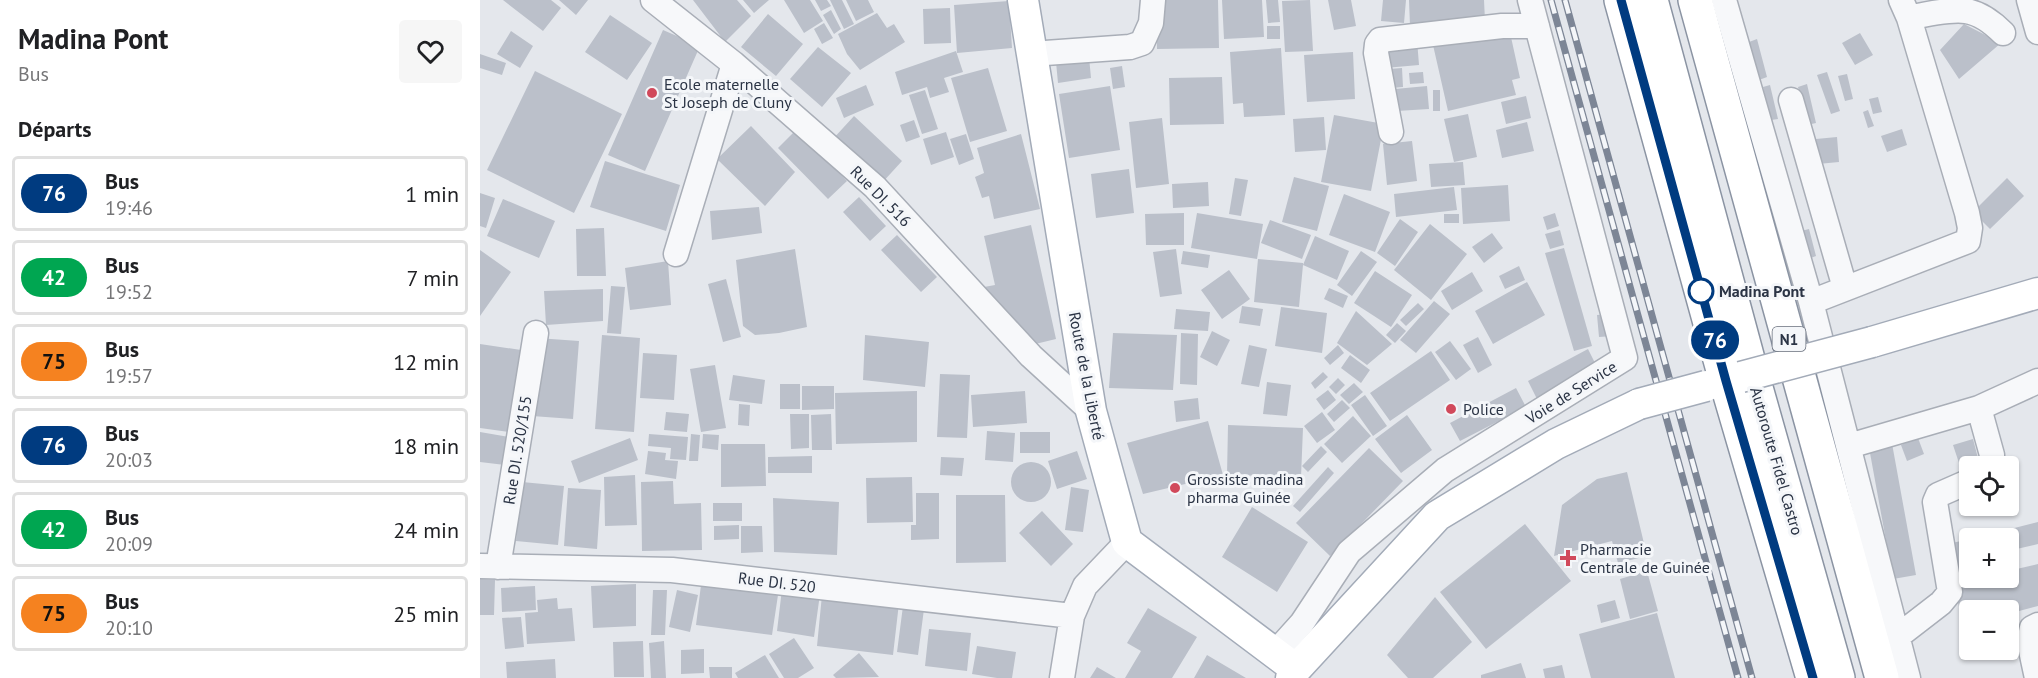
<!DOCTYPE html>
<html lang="fr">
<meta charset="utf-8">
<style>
body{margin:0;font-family:"PT Sans",sans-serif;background:#f6f6f6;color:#202124;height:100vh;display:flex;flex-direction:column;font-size:22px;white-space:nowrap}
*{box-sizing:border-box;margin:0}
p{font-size:20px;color:#757577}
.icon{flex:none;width:33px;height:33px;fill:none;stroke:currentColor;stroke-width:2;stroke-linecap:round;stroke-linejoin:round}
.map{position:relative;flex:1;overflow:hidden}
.details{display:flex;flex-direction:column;background:#fff;width:480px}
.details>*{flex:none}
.badge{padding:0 12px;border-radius:20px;font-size:21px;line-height:39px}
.buttons{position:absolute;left:1479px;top:456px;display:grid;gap:12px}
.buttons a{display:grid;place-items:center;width:60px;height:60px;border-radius:6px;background:#fff;box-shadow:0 2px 4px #0004;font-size:30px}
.map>.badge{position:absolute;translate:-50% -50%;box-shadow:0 0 0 3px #fff}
h2{padding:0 18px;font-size:22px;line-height:54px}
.round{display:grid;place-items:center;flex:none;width:63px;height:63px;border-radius:6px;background:#f6f6f6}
.overview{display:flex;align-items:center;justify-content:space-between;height:102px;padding:0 18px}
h1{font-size:28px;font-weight:700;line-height:45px}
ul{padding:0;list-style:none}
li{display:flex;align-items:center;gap:18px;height:75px;margin:0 12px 9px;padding:0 6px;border:3px solid #e0e0e0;border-radius:6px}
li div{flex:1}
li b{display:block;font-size:22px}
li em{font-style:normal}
li .badge{min-width:66px;font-weight:700;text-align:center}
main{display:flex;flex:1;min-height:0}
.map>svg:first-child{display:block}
</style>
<main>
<section class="details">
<div class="overview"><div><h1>Madina Pont</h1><p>Bus</p></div><a class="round"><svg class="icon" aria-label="heart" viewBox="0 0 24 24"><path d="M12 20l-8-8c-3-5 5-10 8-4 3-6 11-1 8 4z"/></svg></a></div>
<h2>Départs</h2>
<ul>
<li><span class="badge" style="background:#003b80;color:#fff">76</span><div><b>Bus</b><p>19:46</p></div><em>1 min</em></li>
<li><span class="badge" style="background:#00a651;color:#fff">42</span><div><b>Bus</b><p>19:52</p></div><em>7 min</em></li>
<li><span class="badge" style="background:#f58220;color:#111">75</span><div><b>Bus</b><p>19:57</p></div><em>12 min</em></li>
<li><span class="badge" style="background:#003b80;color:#fff">76</span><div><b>Bus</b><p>20:03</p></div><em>18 min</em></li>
<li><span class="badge" style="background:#00a651;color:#fff">42</span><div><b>Bus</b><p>20:09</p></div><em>24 min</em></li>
<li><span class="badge" style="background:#f58220;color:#111">75</span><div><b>Bus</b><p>20:10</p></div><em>25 min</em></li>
</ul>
</section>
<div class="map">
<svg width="1558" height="678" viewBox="0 0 1558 678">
<rect width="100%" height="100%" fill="#e4e7ec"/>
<!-- building -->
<path fill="#bbc0ca" d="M23,0H71L81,8L63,31Z
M79,0H108L96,15Z
M213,0H257L271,16L245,42Z
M263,0H289L274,13Z
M304,0H330L343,21L324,33Z
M335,0H347L351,6L341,11Z
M350,0H362L374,24L364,29Z
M366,0H388L394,12L376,21Z
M676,0H738L739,48L677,49Z
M742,0H782L784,37L744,39Z
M786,0H798L800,22L788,23Z
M830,0L833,51L805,52L802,1Z
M848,0H871L876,26L854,30Z
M903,0H926L924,23L901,21Z
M929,0H1004L1005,21L930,26Z
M529,1L532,48L477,53L474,5Z
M470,8L471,43L444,44L443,9Z
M351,10L361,29L354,34L343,15Z
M397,13L407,28L414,24L425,42L380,70L367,54L358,34Z
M288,14L323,44L296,76L261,47Z
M130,15L172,43L147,80L105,52Z
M344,23L353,38L342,44L334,29Z
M1484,24L1521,43L1479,79L1460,50Z
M787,26H800V39H787Z
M1029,28L1040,78L1032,80L1036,95L968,111L953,45Z
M183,30L220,46L165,171L128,155Z
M31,31L53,46L40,68L17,54Z
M1380,33L1393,55L1375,65L1362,43Z
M1277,39L1287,77L1279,80L1269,42Z
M937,40L939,65L905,68L903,42Z
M338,47L371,73L342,107L310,79Z
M801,48L805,115L764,117L763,103L753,104L750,52Z
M476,51L483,72L464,78L469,92L450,98L447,87L422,95L415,72Z
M873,52L875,99L827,102L824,55Z
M0,54L26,63L22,75L0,68Z
M609,57L611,78L578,83L576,62Z
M642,66L645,87L633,89L630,68Z
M508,68L527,131L490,142L471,78Z
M922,68L923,87L911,88L909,69Z
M55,71L142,114L94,213L7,170Z
M943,72L944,83L930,84L929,73Z
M1347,72L1360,111L1351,114L1337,75Z
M1367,74L1373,99L1365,101L1358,76Z
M742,77L744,124L690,125L689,78Z
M1327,84L1336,123L1327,125L1318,87Z
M386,85L394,105L364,118L356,98Z
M1290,85L1298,119L1291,120L1283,87Z
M630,86L640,150L589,158L579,94Z
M947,86L949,109L917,111L915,89Z
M445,90L458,129L442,134L429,95Z
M953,90H960V111H953Z
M1046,96L1051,118L1026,124L1021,102Z
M1398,97L1402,112L1393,114L1389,99Z
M1388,110L1394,126L1388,128L1383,112Z
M988,114L997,157L974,162L964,119Z
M854,115L904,124L891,191L841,182Z
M374,116L422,161L401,184L352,140Z
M844,117L846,150L815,152L813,119Z
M682,118L689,184L656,188L649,122Z
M434,120L440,137L426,142L420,125Z
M1047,122L1054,151L1022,158L1016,130Z
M271,126L315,172L285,206L237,159Z
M317,129L367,181L348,199L298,148Z
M1422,129L1427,145L1407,152L1401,136Z
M466,132L474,157L451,165L443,139Z
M486,134L494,159L479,165L470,139Z
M541,134L560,209L514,219L509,196L502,198L495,177L504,173L497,148Z
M1357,137L1359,162L1338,164L1336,139Z
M932,141L937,181L907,185L903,144Z
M125,161L200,185L186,231L110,207Z
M983,162L985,185L951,187L949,164Z
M649,169L654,213L616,218L611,174Z
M814,177L849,186L837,231L802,222Z
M755,178L768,180L761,216L749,214Z
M1527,178L1544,196L1510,229L1493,212Z
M728,182L729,206L693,208L692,184Z
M1028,185L1030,221L983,224L981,188Z
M974,187L977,210L916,217L914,194Z
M0,193L15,198L6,228L0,226Z
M864,194L910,212L895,252L849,235Z
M379,197L406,226L390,241L363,212Z
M23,199L75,221L59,258L7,236Z
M279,207L282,233L232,240L230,211Z
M704,213V245H666L665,214Z
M717,213L783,224L777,259L711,248Z
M1075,213L1079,226L1067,230L1063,217Z
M964,214H979V223H964Z
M920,219L938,232L915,266L897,253Z
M790,220L831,235L822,259L781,243Z
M950,224L987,254L951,300L914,270Z
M551,225L576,339L547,346L504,287L515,285L504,236Z
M124,228L126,276H97L96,229Z
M1329,229L1336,256L1328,259L1321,231Z
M1080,230L1084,245L1070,249L1065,234Z
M1012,233L1023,248L1004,263L992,247Z
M417,235L457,277L441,292L401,250Z
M835,236L869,251L857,280L823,265L819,307L774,302L778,259L823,263V265Z
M1084,248L1112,346L1094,351L1065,253Z
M315,249L327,327L299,333L275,335L263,326L256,260Z
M696,249L702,294L680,297L673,252Z
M0,250L31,272L0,316Z
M703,251L730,255L728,268L701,264Z
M881,251L897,262L872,296L857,285Z
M188,261L191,305L150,310L145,268Z
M1039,266L1045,280L1025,289L1019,276Z
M749,270L770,299L742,319L721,290Z
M895,271L932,295L911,327L874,303Z
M992,272L1003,291L972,310L961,291Z
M246,279L261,337L243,342L228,284Z
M1047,282L1065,315L1013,344L995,311Z
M131,286L145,287L141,334L127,333Z
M849,288L868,296L863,308L844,299Z
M123,289V321L66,325L64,291Z
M954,301L970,314L936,353L920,340Z
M938,303L944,309L926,326L920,320Z
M762,306L783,309L780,326L759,323Z
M801,307L847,313L842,353L795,346Z
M696,309L730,312L728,331L694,329Z
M876,311L912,344L887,365L857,343Z
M1131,314L1133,336L1119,337L1117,315Z
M917,323L926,331L915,343L906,335Z
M732,331L750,340L737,366L720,357Z
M633,333L697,335L693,390L629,388Z
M701,333L718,334L717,385L700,384Z
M122,335L160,338L154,432L115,429Z
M385,335L449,342L445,387L383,380Z
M998,337L1012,365L998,373L983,345Z
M57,338L99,341L93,419L52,416Z
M970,341L991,369L976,380L955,352Z
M0,344L41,350L29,432L0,428Z
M769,345L787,349L779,387L761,384Z
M858,345L864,353L850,365L844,358Z
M1108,349L1118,369L1058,401L1048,381Z
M951,351L970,380L910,421L890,393Z
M163,353L197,355L194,400L160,398Z
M870,355L890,370L881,383L861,368Z
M235,365L246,428L221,432L210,369Z
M843,372L848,377L835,389L831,383Z
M460,374L490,375L487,438L457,437Z
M253,375L285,380L282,404L249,400Z
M858,378L865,385L856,394L849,387Z
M787,382L811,385L807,416L783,414Z
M874,383L883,392L869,404L860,395Z
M300,384H320V409H300Z
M322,386H354V409L322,410Z
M1036,388L1046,407L980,441L970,423Z
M848,390L856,400L844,410L836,399Z
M437,391V442L356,444L355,393Z
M545,391L547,423L493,427L491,395Z
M885,395L907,426L893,436L871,405Z
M718,398L720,419L696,422L694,401Z
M862,400L870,408L854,422L847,414Z
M259,404L270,405L269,426L258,425Z
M186,412L209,414L207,432L184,430Z
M842,412L855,430L837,443L824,426Z
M310,414H329V448L311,449Z
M351,414L352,450H332L331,415Z
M927,415L952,450L921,473L895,439Z
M873,416L891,436L862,463L844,444Z
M728,421L743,475L663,494L647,443Z
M748,425L823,428L821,477L747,475Z
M507,431L535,433L533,462L505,460Z
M0,432L29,437L25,465L0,462Z
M540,432H570V453H540Z
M169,434L208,437L206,460L190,459L191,448L168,446Z
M211,434L220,435L218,461H209Z
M223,434L239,435L238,450L222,448Z
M150,438L158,460L99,483L91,461Z
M1411,438L1436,575L1413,579L1388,442Z
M1438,438L1444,454L1427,461L1421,445Z
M1493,439L1500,466H1490V473L1483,475L1473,445Z
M241,444H285L286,486L241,487Z
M841,446L847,452L828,472L822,466Z
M889,448L923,481L850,556L816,523Z
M168,451L186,453L185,460L198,461L196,479L165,474Z
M597,451L607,479L577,489L568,461Z
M332,456V473H288V457Z
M461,457L484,458L482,476L460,475Z
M531 482a20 20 0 1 1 40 0a20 20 0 1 1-40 0Z
M848,467L854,473L820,512L813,506Z
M1147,472L1167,556L1138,563L1132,541L1074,556L1082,505L1117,479Z
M155,475L157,525L125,526L124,477Z
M432,477L433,522L387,523L386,478Z
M193,481L194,504L221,503L222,550L162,551L161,482Z
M42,482L84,486L78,545L36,541Z
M591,487L609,490L603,532L585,530Z
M88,488L121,490L117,549L84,546Z
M436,493H459V539L431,540V525H436Z
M476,495H525L526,562L476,563Z
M293,498L359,502L357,555L294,552Z
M233,503H262V521H233Z
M772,507L828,542L797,592L742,557Z
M562,511L593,544L571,566L539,533Z
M1558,522V544L1528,551V538H1495Z
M1045,524L1091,581L1006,649L960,592Z
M259,525V539L234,540V526Z
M261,526H282L283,552L261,553Z
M1490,539V560L1467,566L1463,545Z
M1558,564V606L1528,614V610H1490V623L1483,625L1474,585L1503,578H1528V571Z
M1167,571L1178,611L1150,619L1140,579Z
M0,579L15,580L14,615H0Z
M156,584V626L113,628L111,586Z
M221,585L298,595L292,635L216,625Z
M55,586L56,610L22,612L21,588Z
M302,589L340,594L334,637L297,631Z
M173,590H187L185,635H171Z
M197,590L218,595L210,632L189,627Z
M342,595L419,603L413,655L337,646Z
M955,597L992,642L953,678H928L907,655Z
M77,598L78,609L92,608L95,641L47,644L45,613L58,612L57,600Z
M1135,600L1140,618L1121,623L1117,605Z
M423,606L444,609L438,655L417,652Z
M668,608L717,637L692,678H645L661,651L647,643Z
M1177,613L1195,678H1111L1099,634Z
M41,617L44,647L25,649L22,618Z
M449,629L491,633L487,671L445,666Z
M314,638L334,668L318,678H304L289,654Z
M163,641L164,677H134L133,642Z
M184,641L186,678H171L169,643Z
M497,646L536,652L532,678H517L492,674Z
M224,649V673L201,674V650Z
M379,653L399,677L356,678L353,675Z
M285,655L299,678H258L255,673Z
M727,655L766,678H714Z
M75,659L76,678H27L26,662Z
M1041,663L1046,678H1001V675Z
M1082,665L1085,678H1065L1063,669Z
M229,667H252V678H230Z
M617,667L636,678H610Z"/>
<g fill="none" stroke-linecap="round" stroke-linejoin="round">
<defs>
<path id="minor" d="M173,0L254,64L395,187L551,356L611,411
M1244,0L1331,302L1428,678
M1549,0L1558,32
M1429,18C1446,14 1469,9 1486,11C1500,13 1514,24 1523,33
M551,54L650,47L662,43L671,23L673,0
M1311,100L1365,288
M911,132L896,53L897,44L900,40L1022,26H1057
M196,254L254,64
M1331,302L1488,241L1490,228L1487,213L1429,18L1421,0
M1499,408L1512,455L1511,466
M1369,446L1499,408L1558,381
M0,566L192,570L592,616
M18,567L56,333
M1417,637L1461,603L1470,592L1455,502L1458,495L1490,481
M795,653L822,623L869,552L965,470L1145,358L1050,0
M582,678L592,616L605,586L647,542
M1557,678L1549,641L1552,628L1558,625"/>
<path id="major" d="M543,0L611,411L647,542L816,669
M1392,342L1558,293
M811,678L816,669L957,516L1076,444L1159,404"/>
<path id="highway" d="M1141,0L1246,381L1333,678
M1171,0L1269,363L1358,678
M1215,0L1402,678"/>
</defs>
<!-- minor casing -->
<use href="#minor" stroke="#a9aeb7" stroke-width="27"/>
<!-- major casing -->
<use href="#major" stroke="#a3abb8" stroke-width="33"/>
<!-- highway casing -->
<use href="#highway" stroke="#8b94a3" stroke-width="36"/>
<!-- minor -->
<use href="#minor" stroke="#f7f8fa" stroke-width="24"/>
<!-- major -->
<use href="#major" stroke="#fff" stroke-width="30"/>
<!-- highway -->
<use href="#highway" stroke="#fff" stroke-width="33"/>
<defs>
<path id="rail" d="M1071,0L1258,678
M1085,0L1272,678"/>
</defs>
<!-- rail casing -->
<use href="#rail" stroke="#7d8696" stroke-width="7"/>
<!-- rail -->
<use href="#rail" stroke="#f4f6f9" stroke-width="4.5" stroke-dasharray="14" stroke-linecap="butt"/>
<defs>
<path id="major-bridge" d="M1261,377L1392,342
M1159,404L1226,386"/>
</defs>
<!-- major-bridge casing -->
<use href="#major-bridge" stroke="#a3abb8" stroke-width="33" stroke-linecap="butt"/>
<!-- major-bridge -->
<use href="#major-bridge" stroke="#fff" stroke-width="30"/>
</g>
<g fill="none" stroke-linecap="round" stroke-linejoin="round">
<defs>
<path id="line" d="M1141,0L1246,381L1333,678"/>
</defs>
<!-- line casing -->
<use href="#line" stroke="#fff" stroke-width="14"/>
<!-- line -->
<use href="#line" stroke="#003b80" stroke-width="9"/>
</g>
<!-- markers -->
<g fill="#d1495b" stroke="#f4f6f9" stroke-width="2">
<circle cx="172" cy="93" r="6"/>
<circle cx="971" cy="409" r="6"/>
<circle cx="695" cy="488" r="6"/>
<path d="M1085 549h6v6h6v6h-6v6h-6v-6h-6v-6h6z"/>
</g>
<circle fill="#fff" stroke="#003b80" stroke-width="3" cx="1221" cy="291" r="12"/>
<g text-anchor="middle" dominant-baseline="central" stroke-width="6" stroke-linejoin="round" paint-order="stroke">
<!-- shield labels -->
<rect fill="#f4f6f9" stroke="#676e7b" stroke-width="1.5" x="1292.5" y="327" width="33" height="24" rx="4.5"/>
<g font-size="15" font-weight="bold" fill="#2b3445">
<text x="1309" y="339">N1</text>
</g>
<!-- poi labels -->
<g font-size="16" fill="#2b3445" stroke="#f4f6f9" text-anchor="start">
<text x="184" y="84">Ecole maternelle<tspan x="184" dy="18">St Joseph de Cluny</tspan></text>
<text x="983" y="409">Police</text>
<text x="707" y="479">Grossiste madina<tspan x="707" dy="18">pharma Guinée</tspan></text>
<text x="1100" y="549">Pharmacie<tspan x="1100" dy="18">Centrale de Guinée</tspan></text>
</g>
<!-- street labels -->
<g font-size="16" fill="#2b3445" stroke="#f4f6f9">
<text transform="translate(401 196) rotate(45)">Rue DI. 516</text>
<text transform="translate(607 376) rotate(79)">Route de la Liberté</text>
<text transform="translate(1091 392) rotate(-32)">Voie de Service</text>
<text transform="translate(37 450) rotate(-81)">Rue DI. 520/155</text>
<text transform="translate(1297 461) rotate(74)">Autoroute Fidel Castro</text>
<text transform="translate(297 582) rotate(7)">Rue DI. 520</text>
</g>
<!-- stop labels -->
<g font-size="16" font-weight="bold" fill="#2b3445" stroke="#f4f6f9" text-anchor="start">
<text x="1239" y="291">Madina Pont</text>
</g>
</g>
</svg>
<div class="buttons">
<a><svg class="icon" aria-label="locate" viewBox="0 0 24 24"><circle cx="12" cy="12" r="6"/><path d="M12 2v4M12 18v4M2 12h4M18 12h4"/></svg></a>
<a>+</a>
<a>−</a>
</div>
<b class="badge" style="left:1235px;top:340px;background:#003b80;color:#fff">76</b>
</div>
</main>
